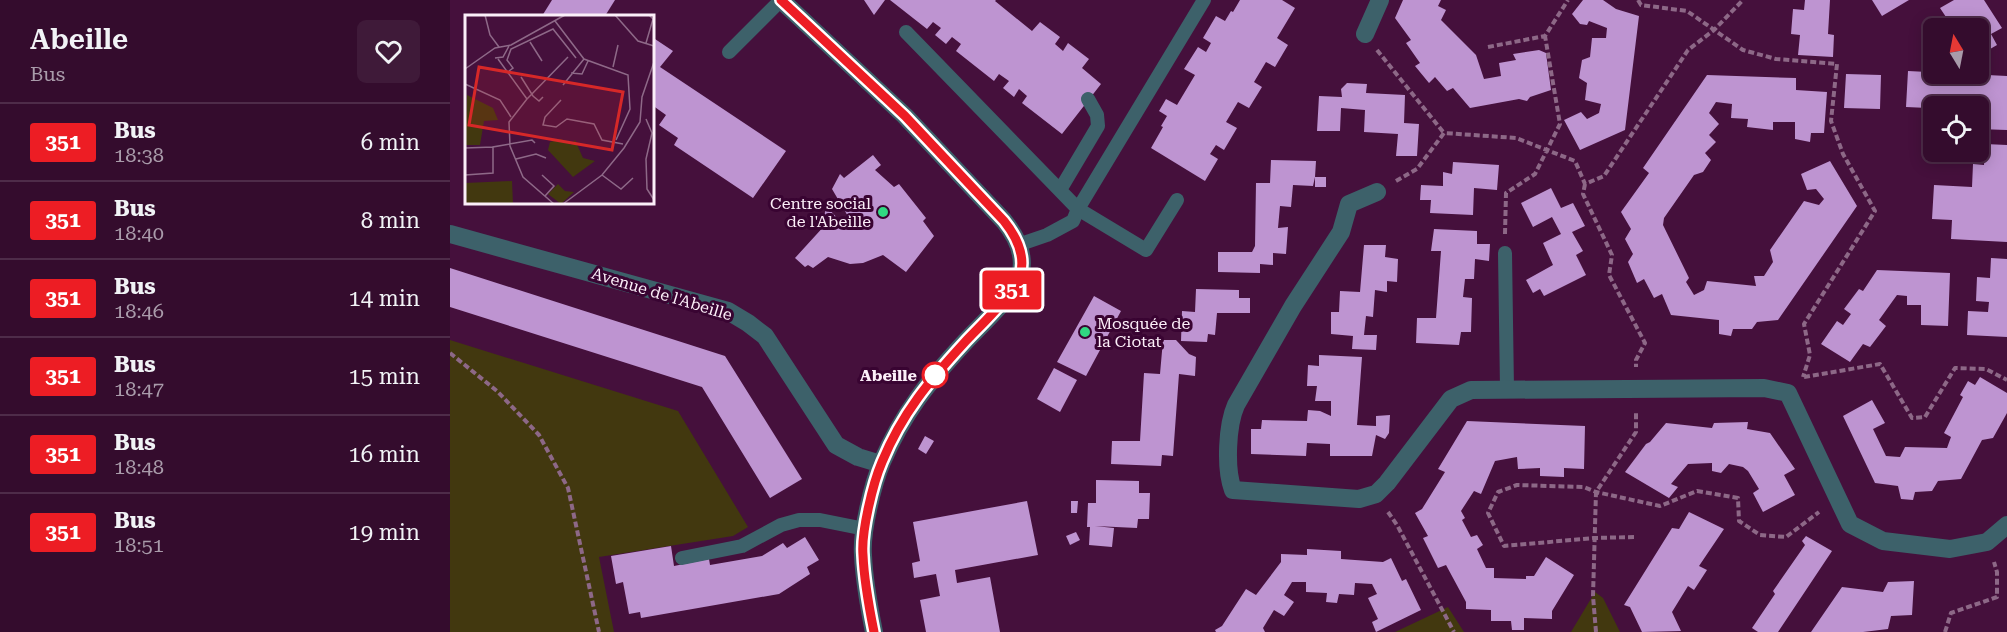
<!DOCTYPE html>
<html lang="fr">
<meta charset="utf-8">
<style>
body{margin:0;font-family:"Roboto Serif",serif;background:#3f1a39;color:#f1f3f6;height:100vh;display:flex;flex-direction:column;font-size:22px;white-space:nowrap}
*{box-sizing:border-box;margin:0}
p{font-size:20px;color:#a99baa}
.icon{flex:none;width:33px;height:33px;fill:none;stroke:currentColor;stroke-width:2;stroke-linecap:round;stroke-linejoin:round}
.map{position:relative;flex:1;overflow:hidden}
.side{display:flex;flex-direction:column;background:#340c2d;width:450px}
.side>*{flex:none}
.badge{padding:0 12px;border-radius:4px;font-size:21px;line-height:39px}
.needle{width:39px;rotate:350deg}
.tools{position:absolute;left:1473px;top:18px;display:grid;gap:12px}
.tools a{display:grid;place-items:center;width:66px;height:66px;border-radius:9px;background:#340c2d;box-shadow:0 3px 15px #0003,0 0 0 2px #4e2c49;font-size:30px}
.map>.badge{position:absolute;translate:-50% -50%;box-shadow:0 0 0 3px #fff}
.round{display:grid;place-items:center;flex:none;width:63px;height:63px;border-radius:9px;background:#3f1a39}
.headline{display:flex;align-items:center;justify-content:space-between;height:102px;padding:0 30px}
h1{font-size:28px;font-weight:600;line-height:45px}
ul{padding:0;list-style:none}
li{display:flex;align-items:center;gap:18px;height:78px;padding:0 30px;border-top:2px solid #4e2c49}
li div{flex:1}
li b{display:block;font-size:22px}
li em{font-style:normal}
li .badge{min-width:66px;font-weight:700;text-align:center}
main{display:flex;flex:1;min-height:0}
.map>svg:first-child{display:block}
</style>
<main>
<section class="side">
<div class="headline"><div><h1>Abeille</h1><p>Bus</p></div><a class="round"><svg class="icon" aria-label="heart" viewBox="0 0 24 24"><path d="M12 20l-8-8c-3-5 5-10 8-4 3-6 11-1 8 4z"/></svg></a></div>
<ul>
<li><span class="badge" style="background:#ed1d24;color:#fff">351</span><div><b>Bus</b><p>18:38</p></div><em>6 min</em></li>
<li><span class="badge" style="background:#ed1d24;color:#fff">351</span><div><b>Bus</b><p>18:40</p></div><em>8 min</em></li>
<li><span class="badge" style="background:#ed1d24;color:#fff">351</span><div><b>Bus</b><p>18:46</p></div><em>14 min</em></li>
<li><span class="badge" style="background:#ed1d24;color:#fff">351</span><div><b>Bus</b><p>18:47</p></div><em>15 min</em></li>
<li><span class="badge" style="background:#ed1d24;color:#fff">351</span><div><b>Bus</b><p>18:48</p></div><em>16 min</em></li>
<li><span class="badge" style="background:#ed1d24;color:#fff">351</span><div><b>Bus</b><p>18:51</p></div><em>19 min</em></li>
</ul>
</section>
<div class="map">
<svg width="1557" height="632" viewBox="0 0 1557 632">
<rect width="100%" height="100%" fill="#45103c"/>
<!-- green -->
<path fill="#42380f" d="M0,340L228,411L298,527L283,536L149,557L164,632H0Z
M1145,592L1153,598L1170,632H1121Z
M998,607L1014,632H945Z"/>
<!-- building -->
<path fill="#be94d1" d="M102,0H165L155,16H92Z
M414,0H435L424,15Z
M440,0H546L545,1L582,31L590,22L610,37L605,44L613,51L618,43L639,59L632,68L651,84L612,134L572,103L577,96L569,89L564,97L553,88L559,81L549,74L544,81L506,51L511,44L502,37L496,44L485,35L491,28L483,22L477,29Z
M790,0H832L845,8L827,38L838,45L825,67L816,62L804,82L812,87L799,108L788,102L776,122L787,128L774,150L766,145L760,154L768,159L755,181L701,148L713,127L711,126L717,116L709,111L716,99L727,105L745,75L734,69L748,47L756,52L761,43L753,38L766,16L775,21L781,11L783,12Z
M953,0H991L988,6L996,10L991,20L1026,55L1034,79L1051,76L1049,63L1066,60L1063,54L1089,50L1096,53L1101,90L1080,97L1077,101L1069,99L1020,108L1003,88L997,91L985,77L979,83L965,66L970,63L956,43L961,40L945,18Z
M1133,0H1153L1166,9L1189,16L1175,130L1130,150L1114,120L1131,112L1137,119L1149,113L1151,104L1135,100L1137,83L1129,78L1132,60L1140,57L1142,38H1156L1157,28L1139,21L1137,25L1130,24L1122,14Z
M1355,0H1380L1378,34L1384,35L1383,57L1348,55L1350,35L1341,34L1343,9L1354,10Z
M1422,0H1459L1432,16Z
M1504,0H1534L1552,28L1541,34L1547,45L1528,56V28H1492L1500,23L1490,8Z
M202,37L223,51L210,67L336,151L303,198L224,145L228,138L209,125L216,115L202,105Z
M1458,71L1557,76V130L1528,129V106H1484V118H1477L1478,108L1456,107Z
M1396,74L1431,75L1430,109L1394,108Z
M1257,75L1346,78V90L1377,92L1374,133H1361L1360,142L1345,139V122H1323V130L1297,127L1298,119L1281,118L1282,104L1266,102L1259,113L1269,124L1259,135L1266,142L1255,153L1261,160L1253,172L1244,175L1214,218L1213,225L1239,278L1236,282L1244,295L1254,290L1257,281L1306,286L1304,276H1314L1323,262L1320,250L1354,201L1369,205L1374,199L1366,189L1357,190L1351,174L1380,161L1407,206L1328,320L1307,322L1302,329H1283L1281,336L1269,334V320L1221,315L1212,294L1204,298L1194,279L1187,283L1178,262L1183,254L1175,239L1181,229L1171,212L1199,173L1193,168Z
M897,83L917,84L916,93L955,95L954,123L969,124L967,156H946L948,134L914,132L915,110L891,108L890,131H867L869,96L892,97L891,89Z
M1535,144L1557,145V242L1501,239L1502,220L1482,219L1484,185L1522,187L1523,164L1534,165Z
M423,155L431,165L425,170L444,187L449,184L476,218L473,221L484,236L456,272L433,255L413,263L400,264L378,257L363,268L358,265L355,267L345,258L376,224L372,220L377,207L391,222L399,218L382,189L390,174L394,178Z
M821,160L866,161L865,177H876V187H865V177L863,186L843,185L841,207L830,206L828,228L838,227L836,254L823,253V265L810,264V273L768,272V252H802L805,246L806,183H820Z
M1003,162L1049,165L1047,190L1024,188L1023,215L980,213L981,200H970L971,185L993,186V172L1002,174Z
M1101,188L1111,208L1123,203L1135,226L1122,232L1133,251L1126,255L1136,275L1094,296L1090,289L1083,293L1076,280L1103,265L1093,243L1111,234L1102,217L1083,227L1071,203Z
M984,229L1027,231V244H1040L1039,261L1025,259L1024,279H1015L1013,297L1022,298L1021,332H1011L1009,345L966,343L967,318H986L991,251H981Z
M914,245H936L935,257L948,259L947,282L937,281V292L925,290L923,317L916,316L914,335H927L926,350L902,349L903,336L881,334V312H889L890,291L910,292Z
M1541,258L1557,259V337L1517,335L1518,311L1538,312L1539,302L1526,301L1527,277L1540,278Z
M0,268L275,356L352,479L320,498L252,387L0,307Z
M1427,270L1500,273L1498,326L1471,325V305H1457V296L1447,295L1429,320L1436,326L1420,347L1413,344L1400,362L1371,344L1387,321L1393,325L1401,314L1394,309L1409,289L1413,291Z
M746,289L789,290V298H800V313H767L765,335L758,334L757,342L731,341L732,311L745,312Z
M644,296L671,311L636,376L607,362Z
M713,340H726L739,354L746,357L745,376L729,374L723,456L712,455L711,466L661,464L662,441H690L694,373L710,374Z
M869,355L912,357L907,425L926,426V416L940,415L939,433L935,439L926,435L922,456H880V444L857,443L856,456L801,454V429H811L812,420L857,421L858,410L870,411L881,416V401H865L867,386H857L858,365L869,366Z
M604,368L627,380L610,412L587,399Z
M1530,377L1557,393V413L1543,438L1532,440L1511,479L1488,481L1482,491L1465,492L1463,500L1451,499L1448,486L1425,483L1393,416L1422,400L1435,423L1423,429L1436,456L1450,457L1455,447L1497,448L1501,437L1494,433L1513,397L1510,395L1518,381L1525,385Z
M1017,421L1135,426L1134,469L1114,468V477L1090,476V468L1068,469L1067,457L1045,461L1031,494L1024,491L1011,511L1015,518L1012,520L1021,537L1027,535L1033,545L1027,549L1036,568H1044V578L1076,579V576H1084L1096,557L1124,575L1102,611V619L1074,618V630H1062L1061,621H1041V610L1016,609V602L996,565L988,568L973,538L978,536L965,513L972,509L995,472L988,469Z
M1298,422L1297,429L1320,433L1345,469L1334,475L1345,495L1313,512L1303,493L1309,489L1298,471L1293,467L1279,464L1271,473L1262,471V463L1238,464L1221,484L1228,487L1219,498L1175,472L1196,444L1200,442L1216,423L1262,428L1264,423Z
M475,436L484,441L476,454L468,449Z
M646,480L689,481V493H700L699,519H688L687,528L645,526L664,528L662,547L639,545L640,527H637L638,503H646Z
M577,501L588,555L505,570L507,583L540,577L550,632H476L470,600L490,596L486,574L464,578L462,563L470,561L463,522Z
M621,501H628L627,513H621Z
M1239,512L1274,529L1249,566L1257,570L1244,590L1238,586L1222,612L1231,631L1192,632L1180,607L1174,605L1222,528L1229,529Z
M626,532L630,540L620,545L616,536Z
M1356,536L1382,551L1328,632H1308L1302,628L1325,594L1323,591L1355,545L1352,541Z
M355,537L369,560L357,567L360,574L329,594L191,618L190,612L179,614L173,582L166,584L161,556L221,546L224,566L259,559L260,565L312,556L333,543L337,548Z
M857,549L891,551V559L933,562L941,558L952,581L956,579L971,610L926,632L922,622L928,619L918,598L927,594L922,584L905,583L904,595L889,594L887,603L876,602L877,593L856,592V582H842L834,595L844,602L834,616L824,610L813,628L815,632H766L765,630L772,626L796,589L806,595L831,562V554L857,555Z
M1464,581L1462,615L1441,616L1438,629L1413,632H1361L1392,587L1433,592L1438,582Z"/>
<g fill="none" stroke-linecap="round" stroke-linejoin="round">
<!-- path -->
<path stroke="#8d6887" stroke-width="4" stroke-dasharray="6 3" stroke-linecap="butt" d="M1188,0L1191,5L1237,11L1293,50L1326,59L1387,64L1381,121L1393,154L1425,211L1354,324L1360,355L1353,377
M1038,47L1095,36L1118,0
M927,50L994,133
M946,181L967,169L994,133L1066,138L1125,161L1135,184L1154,176L1238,50L1264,30L1293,0
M1135,184L1133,194L1162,255L1159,275L1195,343L1186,360V367
M1055,234L1056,193L1085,174L1110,124L1095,36
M0,353L47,391L89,435L118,488L149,632
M1354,377L1430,364L1462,418L1475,417L1505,368L1536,369L1557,380
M938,512L947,525L1004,632
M1184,537L1144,538L1054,546L1038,513L1048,492L1067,485L1134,487L1146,492L1210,506L1247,491L1288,498L1289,521L1310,535L1336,537L1369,512
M1146,632L1143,596L1146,492L1186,432V411
M1495,632L1501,613L1547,597V572L1544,562"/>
<!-- lane -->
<path stroke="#3d616a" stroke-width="14" d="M456,32L628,209L696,250L727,200
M279,52L331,0
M610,190L648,126L647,115L638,99
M568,245L597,235L623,221L628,209L754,0
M1055,253L1057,389
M232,558L292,546L331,525L349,520H370L415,529"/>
<!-- street -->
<path stroke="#3d616a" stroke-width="18" d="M331,0L455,116L554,221C566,236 576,256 570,276C563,296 530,326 515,342C479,381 453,413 432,462C423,483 411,532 413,555C414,580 419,607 424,632
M915,34L930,0
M927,192L899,204L891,232L843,306L786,405C777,425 775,469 783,490L909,499L926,494L937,483L1001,399L1021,390L1314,388L1338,393L1400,524L1433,541L1500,549L1537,542L1557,525
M0,234L278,311L298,323L315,336L386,445L408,457L431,464"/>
</g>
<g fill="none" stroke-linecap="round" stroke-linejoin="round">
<defs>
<path id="line" d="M331,0L455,116L554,221C566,236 576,256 570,276C563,295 530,326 515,342C480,380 452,413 432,462C423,483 411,532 413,555C414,580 419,607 424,632"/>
</defs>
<!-- line casing -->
<use href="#line" stroke="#fff" stroke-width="14"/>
<!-- line -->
<use href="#line" stroke="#ed1d24" stroke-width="9"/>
</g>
<!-- markers -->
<g fill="#31d882" stroke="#390432" stroke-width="2">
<circle cx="433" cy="212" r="6"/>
<circle cx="635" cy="332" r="6"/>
</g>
<circle fill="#fff" stroke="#ed1d24" stroke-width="3" cx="485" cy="375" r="12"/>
<g text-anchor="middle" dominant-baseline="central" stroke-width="6" stroke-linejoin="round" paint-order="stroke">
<!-- poi labels -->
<g font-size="16" fill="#fceff9" stroke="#390432" text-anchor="end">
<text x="421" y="203">Centre social<tspan x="421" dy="18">de l'Abeille</tspan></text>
<text x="647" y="323" text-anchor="start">Mosquée de<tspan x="647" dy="18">la Ciotat</tspan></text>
</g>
<!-- street labels -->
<g font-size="16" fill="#fceff9" stroke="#390432">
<text transform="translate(212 294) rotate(17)">Avenue de l'Abeille</text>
</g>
<!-- stop labels -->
<g font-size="16" font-weight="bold" fill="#fceff9" stroke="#390432" text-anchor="end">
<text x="467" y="375">Abeille</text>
</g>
</g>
<!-- overview -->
<g transform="translate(15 15)">
<rect width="189" height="189" fill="#45103c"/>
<path d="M2,80L28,93L33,105L19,106L15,130H0ZM96,124L106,130L110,125L118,143L130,146L108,162L83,135L85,127ZM47,166L48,189H0V168ZM93,169L100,176L109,177L96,189L83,179Z" fill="#42380f"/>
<path fill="none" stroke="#8e6988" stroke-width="1.5" d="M20,0L25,20L34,32M150,0L173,26L189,31M90,6L119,44L163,60L165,94L151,125M65,27L77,46M181,28L188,4L184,0M30,43L38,42L44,31M33,44L62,84L44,107L45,131L58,162L89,189M148,52L153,30M0,54L30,33L46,30L100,0M44,56L48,53L42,45L46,34L88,14L111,43M106,58L117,59L123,46M56,62L68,81L74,86L78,82M0,69L35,85L46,102M98,70L119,44M62,84L103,42M96,85L80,102L78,110L91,112L102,104L129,109L137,125L158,129M181,104L187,118L181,144L182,174L189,185M0,133L28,132M51,144L71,139L81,143M0,160L28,158V132L67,125L70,128M77,160L89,171L80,181M137,160L156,174L168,163M98,189L137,160L159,133L175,107L177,82L189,47"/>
<path fill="#d62828" fill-opacity="0.15" stroke="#d62828" stroke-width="3" d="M14,52L158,77L147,135L4,110Z"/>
<rect width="189" height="189" fill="none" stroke="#fceff9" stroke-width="3"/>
</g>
</svg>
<div class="tools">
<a><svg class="needle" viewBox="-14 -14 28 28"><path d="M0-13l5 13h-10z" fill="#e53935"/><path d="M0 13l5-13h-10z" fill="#a99baa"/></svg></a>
<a><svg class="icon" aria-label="locate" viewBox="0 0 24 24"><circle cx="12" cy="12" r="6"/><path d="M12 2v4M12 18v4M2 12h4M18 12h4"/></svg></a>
</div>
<b class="badge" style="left:562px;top:290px;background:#ed1d24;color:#fff">351</b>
</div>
</main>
